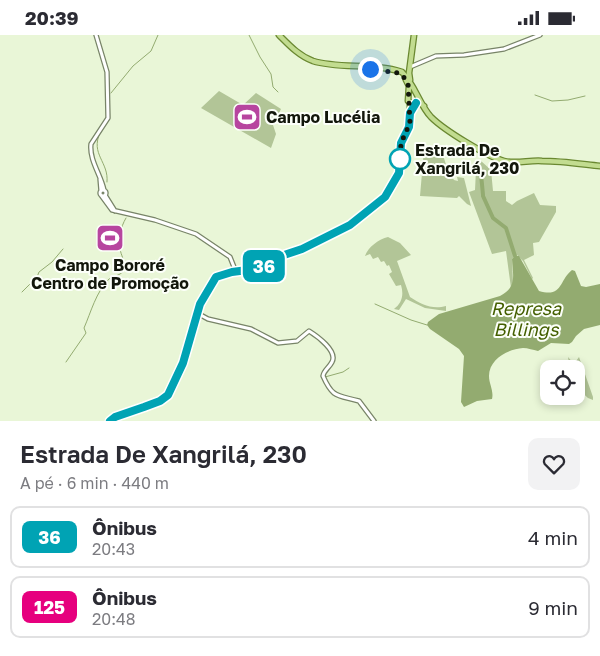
<!DOCTYPE html>
<html lang="pt">
<meta charset="utf-8">
<style>
body{margin:0;font-family:"Golos Text",sans-serif;background:#f2f2f3;color:#2b2b33;height:100vh;display:flex;flex-direction:column;font-size:19px;white-space:nowrap}
*{box-sizing:border-box;margin:0}
p{font-size:16px;color:#7c7c81}
.icon{flex:none;width:28px;height:28px;fill:none;stroke:currentColor;stroke-width:2;stroke-linecap:round;stroke-linejoin:round}
.map{position:relative;height:386px;overflow:hidden}
.side{display:flex;flex-direction:column;background:#fff;flex:1}
.side>*{flex:none}
.badge{padding:0 10px;border-radius:8px;font-size:18px;line-height:32px}
.buttons{position:absolute;left:540px;top:325px;display:grid;gap:10px}
.buttons a{display:grid;place-items:center;width:45px;height:45px;border-radius:10px;background:#fff;box-shadow:0 2px 8px #0003;font-size:25px}
.you{position:absolute;width:25px;height:25px;margin:-12px;border:4px solid #fff;border-radius:50%;background:#1a73e8;box-shadow:0 0 0 8px #1a73e833}
.map>.badge{position:absolute;translate:-50% -50%;box-shadow:0 0 0 2px #fff}
.round{display:grid;place-items:center;flex:none;width:52px;height:52px;border-radius:10px;background:#f2f2f3}
.overview{display:flex;align-items:center;justify-content:space-between;height:85px;padding:0 20px}
h1{font-size:24px;font-weight:600;line-height:38px}
ul{padding:0;list-style:none}
li{display:flex;align-items:center;gap:15px;height:62px;margin:0 10px 8px;padding:0 10px;border:2px solid #e1e1e2;border-radius:10px}
li div{flex:1}
li b{display:block;font-size:19px}
li em{font-style:normal}
li .badge{min-width:55px;font-weight:700;text-align:center}
.status{display:flex;justify-content:space-between;align-items:center;height:35px;padding:0 25px;background:#fff;direction:ltr}
.status svg{height:14px;fill:currentColor}
.map>svg:first-child{display:block}
</style>
<div class="status"><b>20:39</b><svg viewBox="0 0 49 12"><path d="M0 12V9h3v3zM5 12V6h3v6zM10 12V3h3v9zM15 12V0h3v12zM26 1h20v11H26zM47 4h2v5h-2z"/></svg></div>
<div class="map">
<svg width="600" height="386" viewBox="0 0 600 386">
<rect width="100%" height="100%" fill="#e9f6d7"/>
<!-- green -->
<path fill="#b2c597" d="M219,56L243,70L256,58L281,74L273,90L276,99L271,113L201,73Z
M430,110L442,117L448,136H452V142L454,145L458,146L457,142L464,143L471,171L467,169L459,161L457,163L420,161L424,115L427,111Z
M481,126L491,135L493,156H506V166L512,170L517,166L534,158L540,170L556,171V177L539,207L533,208L534,220L524,225L533,243L532,244L523,226L517,220L512,224L513,248L511,253L506,216L492,219L469,157L475,155L476,135L479,127Z
M388,202L400,208L411,220L397,226L410,262C421,269 432,275 446,271V276L425,273L406,264L399,275L394,274C402,268 404,260 401,250L396,251L389,239L392,237L389,230L387,231L384,226L381,227L378,222L373,224L370,219L365,221C368,212 379,204 388,202Z
M568,322L574,329L579,322L593,362V365L588,363L576,352V334H570Z"/>
<!-- water -->
<path fill="#93ab70" d="M515,221H519L539,256C563,263 559,245 572,235L575,236L581,251L586,252L600,249V290L584,294L576,301L572,307L569,309L551,308L538,316C533,315 528,313 523,313C508,314 489,324 489,341C489,349 494,356 492,364L477,366L464,372L461,367L464,321L459,314L430,294L427,290L428,287L439,279L500,261C517,252 513,241 512,224Z"/>
<g fill="none" stroke-linecap="round" stroke-linejoin="round">
<!-- stream -->
<path stroke="#93ab70" stroke-width="1" d="M249,0L260,22L271,39L273,52L278,57
M111,58L133,31L151,16L158,0
M535,60L552,66L568,65L585,61
M100,98C90,119 109,127 107,147
M22,257L37,242L39,237L52,227L63,214
M375,269L411,285L427,290
M66,327L86,298L84,293C91,277 96,257 109,244C114,240 123,241 124,233C125,226 121,220 120,214C119,203 120,193 126,183
M325,342L343,337L349,333"/>
<!-- river -->
<path stroke="#93ab70" stroke-width="4" d="M481,139L483,160
M483,161L493,183L506,193L515,221"/>
<defs>
<path id="minor" d="M96,0L107,37L108,83L91,109C89,125 101,140 104,155
M410,32L436,21L464,20L504,14L540,0
M100,144L101,156
M100 158a3 3 0 1 1 6 0a3 3 0 1 1-6 0Z
M101,160L112,175L155,185L196,199L230,222L236,237
M105,160L115,176
M197,278L208,284L251,294L278,308L297,306L309,296C317,301 338,316 332,327C329,333 324,335 323,341C333,364 338,360 359,366L374,386"/>
<path id="major" d="M279,0C289,10 299,21 313,26C338,34 375,28 402,37C415,50 419,69 431,82C444,95 486,121 504,126C515,129 530,125 542,126C561,126 581,129 600,131
M406,45L409,51L408,66L413,69L420,68L424,71
M410,45L409,38L414,0
M110,386L115,382L144,372L160,366L168,360L183,328L200,269L216,242L232,237L255,235L279,222L302,214L350,190L385,162L399,138L401,108L410,88V68"/>
</defs>
<!-- minor casing -->
<use href="#minor" stroke="#788468" stroke-width="5.5"/>
<!-- major casing -->
<use href="#major" stroke="#6a8831" stroke-width="7"/>
<!-- minor -->
<use href="#minor" stroke="#fff" stroke-width="3"/>
<!-- major -->
<use href="#major" stroke="#c2dc90" stroke-width="4.5"/>
</g>
<g fill="none" stroke-linecap="round" stroke-linejoin="round">
<defs>
<path id="line" d="M110,386L115,382L144,372L160,366L168,360L183,328L200,269L216,242L232,237L255,234L278,222L302,214L350,190L385,162L399,138L401,108L409,92L410,78L416,68"/>
</defs>
<!-- line casing -->
<use href="#line" stroke="#fff" stroke-width="11"/>
<!-- line -->
<use href="#line" stroke="#00a3b4" stroke-width="8"/>
<!-- walk -->
<path stroke="#12160b" stroke-width="5" stroke-dasharray="0 9" d="M370,34L398,38L402,40L408,48L410,88L401,108L400,128V124"/>
</g>
<!-- icons -->
<defs>
<symbol id="stadium-square" viewBox="-11 -11 22 22"><rect x="-9" y="-9" width="18" height="18" rx="4" fill="#b7459f" stroke="#fcfff9"/><path d="M0-5a6.5 5 0 1 0 0 10a6.5 5 0 1 0 0-10ZM-3.5-1.8h7v3.6h-7Z" fill="#fff"/></symbol>
</defs>
<g fill-rule="evenodd">
<use href="#stadium-square" x="231" y="66" width="32" height="32"/>
<use href="#stadium-square" x="94" y="187" width="32" height="32"/>
</g>
<!-- markers -->
<circle fill="#fff" stroke="#00a3b4" stroke-width="2.5" cx="400" cy="124" r="10"/>
<g text-anchor="middle" dominant-baseline="central" stroke-width="4" stroke-linejoin="round" paint-order="stroke">
<!-- poi labels -->
<g font-size="16" font-weight="bold" fill="#12160b" stroke="#fcfff9" text-anchor="start">
<text x="266" y="82">Campo Lucélia</text>
<text x="110" y="230" text-anchor="middle">Campo Bororé<tspan x="110" dy="18">Centro de Promoção</tspan></text>
</g>
<!-- stop labels -->
<g font-size="16" font-weight="bold" fill="#12160b" stroke="#fcfff9" text-anchor="start">
<text x="415" y="115">Estrada De<tspan x="415" dy="18">Xangrilá, 230</tspan></text>
</g>
<!-- water labels -->
<g font-size="18" font-style="italic" fill="#445f00" stroke="#fcfff9">
<text x="526" y="273">Represa<tspan x="526" dy="21">Billings</tspan></text>
</g>
</g>
</svg>
<div class="buttons">
<a><svg class="icon" aria-label="locate" viewBox="0 0 24 24"><circle cx="12" cy="12" r="6"/><path d="M12 2v4M12 18v4M2 12h4M18 12h4"/></svg></a>
</div>
<div class="you" style="left:370px;top:34px"></div>
<b class="badge" style="left:264px;top:231px;background:#00a3b4;color:#fff">36</b>
</div>
<section class="side">
<div class="overview"><div><h1>Estrada De Xangrilá, 230</h1><p>A pé · 6 min · 440 m</p></div><a class="round"><svg class="icon" aria-label="heart" viewBox="0 0 24 24"><path d="M12 20l-8-8c-3-5 5-10 8-4 3-6 11-1 8 4z"/></svg></a></div>
<ul>
<li><span class="badge" style="background:#00a3b4;color:#fff">36</span><div><b>Ônibus</b><p>20:43</p></div><em>4 min</em></li>
<li><span class="badge" style="background:#e6007e;color:#fff">125</span><div><b>Ônibus</b><p>20:48</p></div><em>9 min</em></li>
</ul>
</section>
